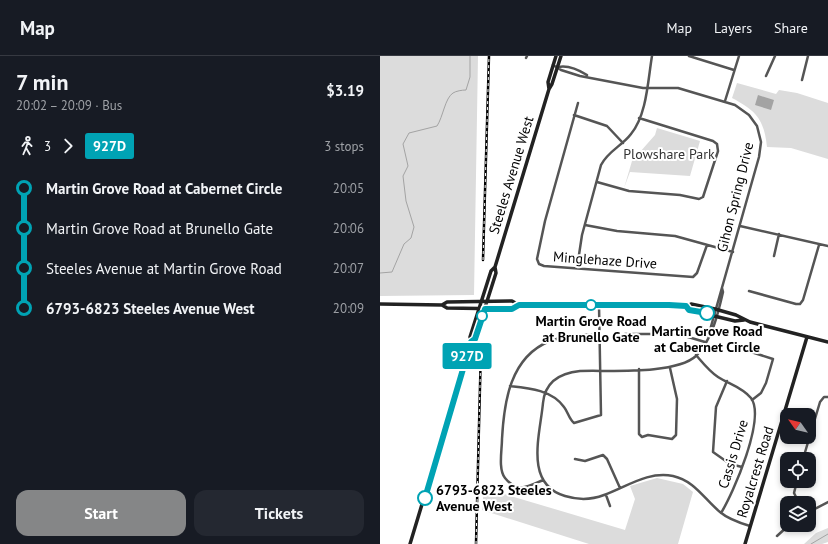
<!DOCTYPE html>
<meta charset="utf-8">
<style>
body{margin:0;font-family:"PT Sans",sans-serif;background:#242831;color:#f1f3f6;height:100vh;display:flex;flex-direction:column;font-size:15px;white-space:nowrap}
*{box-sizing:border-box;margin:0}
p{font-size:13px;color:#9ea1a6}
.icon{flex:none;width:22px;height:22px;fill:none;stroke:currentColor;stroke-width:2;stroke-linecap:round;stroke-linejoin:round}
.map{position:relative;flex:1;overflow:hidden}
.drawer{display:flex;flex-direction:column;background:#171b24;width:380px}
.drawer>*{flex:none}
.badge{padding:0 8px;border-radius:3px;font-size:14px;line-height:26px}
.needle{width:26px;rotate:304deg}
.fabs{position:absolute;left:400px;top:352px;display:grid;gap:8px}
.fabs a{display:grid;place-items:center;width:36px;height:36px;border-radius:8px;background:#171b24;box-shadow:0 2px 6px #0003;font-size:20px}
.map>.badge{position:absolute;translate:-50% -50%;box-shadow:0 0 0 2px #fff}
.legs{display:flex;align-items:center;gap:6px;height:44px;padding:0 16px;font-size:13px}
.legs p{margin-inline-start:auto}
.head{display:flex;align-items:center;justify-content:space-between;height:68px;padding:0 16px}
h1{font-size:22px;font-weight:700;line-height:30px}
.cta{display:flex;gap:8px;margin-top:auto;padding:8px 16px}
.cta a{flex:1;height:46px;border-radius:12px;background:#858687;color:#fff;font-size:16px;font-weight:700;line-height:46px;text-align:center}
.cta a+a{background:#242831;color:#f1f3f6}
ul{padding:0 16px;list-style:none}
li{display:flex;align-items:center;gap:14px;height:40px;font-size:15px}
li i{display:grid;place-items:center;width:6px;height:100%;margin:0 5px;background:currentColor}
li i::after{content:'';width:10px;height:10px;margin:-5px;border:3px solid;border-radius:50%;background:#171b24}
li p{margin-inline-start:auto}
li:first-child i{background:linear-gradient(#0000 50%,currentColor 0)}
li:last-child i{background:linear-gradient(currentColor 50%,#0000 0)}
header{display:flex;align-items:center;gap:24px;box-sizing:border-box;height:56px;padding:0 20px;background:#171b24;border-bottom:1px solid #363941}
header strong{font-size:19px}
nav{display:flex;gap:22px;margin-inline-start:auto;font-size:14px}
main{display:flex;flex:1;min-height:0}
.map>svg:first-child{display:block}
</style>
<header>
<strong>Map</strong>
<nav><a>Map</a><a>Layers</a><a>Share</a></nav>
</header>
<main>
<section class="drawer">
<div class="head"><div><h1>7 min</h1><p>20:02 – 20:09 · Bus</p></div><b>$3.19</b></div>
<div class="legs"><svg class="icon" aria-label="walk" viewBox="0 0 24 24"><circle cx="13" cy="4" r="2"/><path d="M13 8l-2 6 4 7M11 14l-3 7M7 12l3-4h3l4 4"/></svg>3<svg class="icon" aria-label="forward" viewBox="0 0 24 24"><path d="M9 5l7 7-7 7"/></svg><b class="badge" style="background:#00a3b4;color:#fff">927D</b><p>3 stops</p></div>
<ul>
<li><i style="color:#00a3b4"></i><b>Martin Grove Road at Cabernet Circle</b><p>20:05</p></li>
<li><i style="color:#00a3b4"></i><span>Martin Grove Road at Brunello Gate</span><p>20:06</p></li>
<li><i style="color:#00a3b4"></i><span>Steeles Avenue at Martin Grove Road</span><p>20:07</p></li>
<li><i style="color:#00a3b4"></i><b>6793-6823 Steeles Avenue West</b><p>20:09</p></li>
</ul>
<div class="cta"><a>Start</a><a>Tickets</a></div>
</section>
<div class="map">
<svg width="448" height="488" viewBox="0 0 448 488">
<rect width="100%" height="100%" fill="#fff"/>
<!-- green -->
<path fill="#dcdcdc" d="M0,0H98L94,239L0,240Z
M357,27L396,38L399,34L417,37L448,47V103L411,92L387,91C384,64 377,55 352,42Z
M277,72L320,85L310,120L250,116L244,132L252,105L275,79Z
M277,422L303,428L313,436L298,488H209L102,454L104,432L245,474L255,443L250,430Z
M448,472V486L442,488H424L436,477Z"/>
<!-- water -->
<path fill="#a3a3a3" d="M378,39L394,44L391,54L375,49Z"/>
<g fill="none" stroke-linecap="round" stroke-linejoin="round">
<!-- stream -->
<path stroke="#a3a3a3" stroke-width="1" d="M0,217L12,216L24,188L31,182L34,171L26,145L23,120L28,110L23,88L29,77L57,70C63,61 65,42 73,37C76,35 82,34 86,34L90,21V0
M431,488L448,478"/>
<!-- street -->
<path stroke="#555" stroke-width="2.5" d="M309,0L354,14
M146,2L147,0
M173,9L181,14L200,20L263,32H298L355,49L369,59L377,70L381,86L379,101L328,281
M178,11C187,9 199,14 207,19
M386,20L395,0
M422,24L428,0
M345,45L359,0
M198,47L165,165L157,203L159,208L164,210L313,221L317,217L327,189
M194,59L227,70L243,87
M217,126L249,135L300,139L319,143L323,141L338,95L337,88L333,85L259,62
M205,169L237,175L295,180L353,196
M360,170L448,190
M394,200L399,178
M197,212L202,179L221,109C228,95 242,90 251,78C267,59 268,23 272,0
M342,232L343,236C338,258 332,284 316,300C295,319 228,314 200,315C180,317 165,326 163,347C160,379 144,428 185,440C198,444 211,444 224,439C247,431 267,415 293,420C315,425 324,443 340,456C348,463 360,467 370,470
M369,235L416,248H420L423,244L439,189
M245,278H298L325,286
M362,293L393,303L386,327L381,337L372,344
M316,299C323,307 329,315 338,321C349,328 362,331 371,342C386,362 353,438 341,457
M259,313V378L262,381L268,379L292,383L296,379L297,343L290,312
M347,325L336,351L333,396L350,408L362,411
M130,330C149,332 172,334 184,351C188,356 189,363 194,367L221,359L219,249
M195,403L205,405L223,399L227,403L240,432
M423,403L440,346L444,341H448
M163,424C149,430 138,438 125,422C118,413 122,394 122,383C124,346 130,301 170,285C185,279 203,279 218,278
M417,425L414,437L419,447
M226,439L230,450
M429,456L448,446
M397,480L409,469"/>
<!-- secondary -->
<path stroke="#222" stroke-width="3.5" d="M169,33L168,26L176,0
M0,248L62,249L67,252L132,253L139,249
M62,249L67,246L132,245L139,249H300L306,250L309,254L355,265L364,264
M306,250L311,248L335,253L356,259L370,266L448,286
M91,286L95,283L116,217L115,211
M30,488L85,306L91,286L90,281L111,215L115,211L169,33L172,28L181,0
M365,488L427,281"/>
<defs>
<path id="rail" d="M103,204L109,0
M96,488L101,291"/>
</defs>
<!-- rail casing -->
<use href="#rail" stroke="#000" stroke-width="2.5"/>
<!-- rail -->
<use href="#rail" stroke="#fff" stroke-width="1" stroke-dasharray="3" stroke-linecap="butt"/>
</g>
<g fill="none" stroke-linecap="round" stroke-linejoin="round">
<defs>
<path id="line-1" d="M45,442L91,286L95,283L105,253H132L139,249H289L306,250L309,254L327,257"/>
</defs>
<!-- line-1 casing -->
<use href="#line-1" stroke="#fff" stroke-width="9"/>
<!-- line-1 -->
<use href="#line-1" stroke="#00a3b4" stroke-width="6"/>
</g>
<!-- markers -->
<g fill="#fff" stroke="#00a3b4" stroke-width="2">
<circle cx="211" cy="249" r="5"/>
<circle cx="327" cy="257" r="7"/>
<circle cx="102" cy="260" r="5"/>
<circle cx="45" cy="442" r="7"/>
</g>
<g text-anchor="middle" dominant-baseline="central" stroke-width="4" stroke-linejoin="round" paint-order="stroke">
<!-- park labels -->
<g font-size="14" fill="#333" stroke="#fff">
<text x="289" y="98">Plowshare Park</text>
</g>
<!-- street labels -->
<g font-size="14" fill="#000" stroke="#fff">
<text transform="translate(131 119) rotate(-73)">Steeles Avenue West</text>
<text transform="translate(355 141) rotate(-76)">Gihon Spring Drive</text>
<text transform="translate(225 204) rotate(4)">Minglehaze Drive</text>
<text transform="translate(353 398) rotate(-73)">Cassis Drive</text>
<text transform="translate(375 416) rotate(-73)">Royalcrest Road</text>
</g>
<!-- stop labels -->
<g font-size="14" font-weight="bold" fill="#000" stroke="#fff">
<text x="211" y="265">Martin Grove Road<tspan x="211" dy="16">at Brunello Gate</tspan></text>
<text x="327" y="275">Martin Grove Road<tspan x="327" dy="16">at Cabernet Circle</tspan></text>
<text x="56" y="434" text-anchor="start">6793-6823 Steeles<tspan x="56" dy="16">Avenue West</tspan></text>
</g>
</g>
</svg>
<div class="fabs">
<a><svg class="needle" viewBox="-14 -14 28 28"><path d="M0-13l5 13h-10z" fill="#e53935"/><path d="M0 13l5-13h-10z" fill="#9ea1a6"/></svg></a>
<a><svg class="icon" aria-label="locate" viewBox="0 0 24 24"><circle cx="12" cy="12" r="6"/><path d="M12 2v4M12 18v4M2 12h4M18 12h4"/></svg></a>
<a><svg class="icon" aria-label="layers" viewBox="0 0 24 24"><path d="M12 4l9 5-9 5-9-5zM3 14l9 5 9-5"/></svg></a>
</div>
<b class="badge" style="left:87px;top:300px;background:#00a3b4;color:#fff">927D</b>
</div>
</main>
